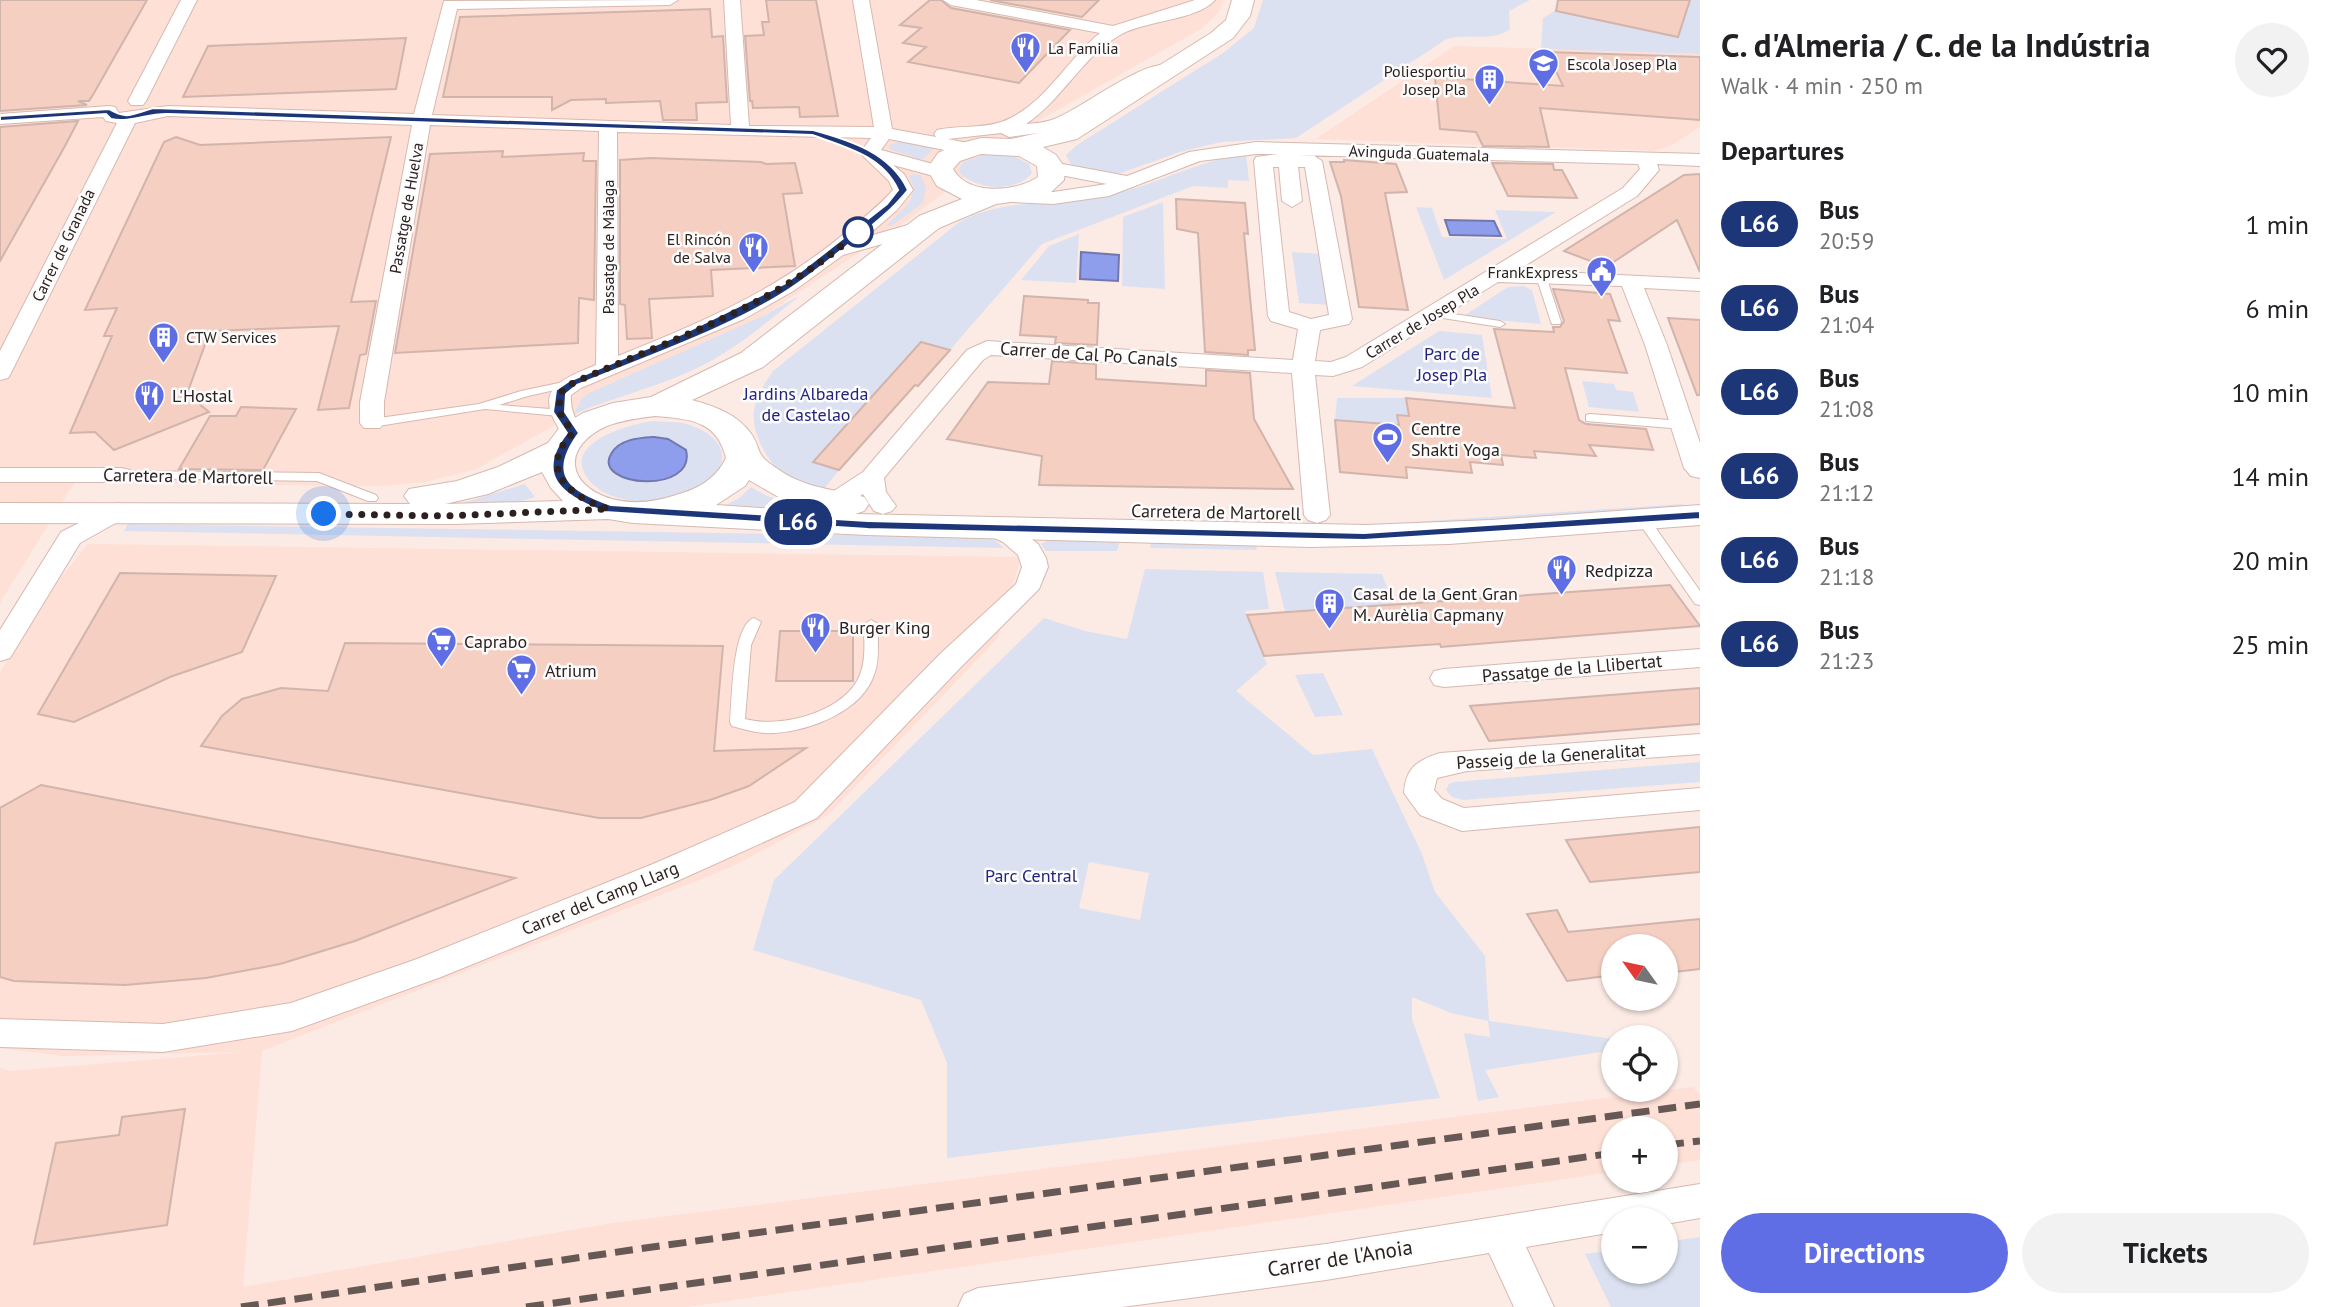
<!DOCTYPE html>
<meta charset="utf-8">
<style>
body{margin:0;font-family:"PT Sans",sans-serif;background:#f2f2f2;color:#202124;height:100vh;display:flex;flex-direction:column;font-size:26px;white-space:nowrap}
*{box-sizing:border-box;margin:0}
p{font-size:23px;color:#757577}
.icon{flex:none;width:38px;height:38px;fill:none;stroke:currentColor;stroke-width:2;stroke-linecap:round;stroke-linejoin:round}
.map{position:relative;flex:1;overflow:hidden}
.details{display:flex;flex-direction:column;background:#fff;width:630px}
.details>*{flex:none}
.badge{padding:0 14px;border-radius:23px;font-size:24px;line-height:46px}
.needle{width:46px;rotate:303deg}
.fabs{position:absolute;left:1601px;top:934px;display:grid;gap:14px}
.fabs a{display:grid;place-items:center;width:77px;height:77px;border-radius:50%;background:#fff;box-shadow:0 2px 5px #0004;font-size:35px}
.you{position:absolute;width:35px;height:35px;margin:-18px;border:5px solid #fff;border-radius:50%;background:#1a73e8;box-shadow:0 0 0 10px #1a73e833}
.map>.badge{position:absolute;translate:-50% -50%;box-shadow:0 0 0 4px #fff}
h2{padding:0 21px;font-size:26px;line-height:63px}
.round{display:grid;place-items:center;flex:none;width:74px;height:74px;border-radius:37px;background:#f2f2f2}
.headline{display:flex;align-items:center;justify-content:space-between;height:119px;padding:0 21px}
h1{font-size:33px;font-weight:600;line-height:52px}
.button{display:flex;gap:14px;margin-top:auto;padding:14px 21px}
.button a{flex:1;height:80px;border-radius:42px;background:#606ee6;color:#fff;font-size:28px;font-weight:600;line-height:80px;text-align:center}
.button a+a{background:#f2f2f2;color:#202124}
ul{padding:0;list-style:none}
li{display:flex;align-items:center;gap:21px;height:84px;padding:0 21px}
li div{flex:1}
li b{display:block;font-size:26px}
li em{font-style:normal}
li .badge{min-width:77px;font-weight:700;text-align:center}
main{display:flex;flex:1;min-height:0}
.map>svg:first-child{display:block}
</style>
<main>
<div class="map">
<svg width="1700" height="1307" viewBox="0 0 1700 1307">
<rect width="100%" height="100%" fill="#fceae4"/>
<!-- built -->
<path fill="#fee0d6" d="M0,0H1224L1218,13L1201,29L1038,121L901,225L693,362L579,412L476,469L425,482L383,486L74,483L0,603Z
M1454,46L1700,54V127L1672,145L1655,151L1316,139Z
M88,544L1021,557L998,638L827,816L731,867L697,881L262,1051L243,1287L612,1223L1693,1087L1700,1095V1160L1666,1165V1129H1614L1613,1172L686,1307H0V1068L11,1071L243,1052L63,1056L0,1048V672L58,581Z"/>
<!-- green -->
<path fill="#dce1f1" fill-rule="evenodd" d="M1263,0H1530L1509,11L1510,29C1490,44 1466,31 1445,40L1296,138L1221,142L1180,152L1121,173L1106,174L1072,166L1066,155L1077,145L1223,53L1254,28Z
M1573,0H1700V54L1541,49L1543,18Z
M901,141L936,147L922,160L889,149V145Z
M1246,153L1249,181L1228,180V188L1193,186L1042,244L950,350L920,342L814,462L839,470L820,494C807,487 793,481 782,472C766,461 751,430 754,410C756,396 765,383 773,371L958,223C1002,197 1058,206 1106,196C1156,185 1195,162 1246,153Z
M987,154L1014,156L1029,164L1032,173C1017,193 976,190 960,173L959,169L963,162Z
M914,174L920,175L926,187L923,203L891,226H886L910,202L914,188L909,176Z
M1163,202L1165,289L1122,286L1123,217Z
M1416,207L1432,208L1442,237L1507,239L1495,210L1556,212L1444,280Z
M1079,234L1076,283L1021,280L1049,246Z
M1292,252L1323,254L1331,305L1299,303Z
M1523,286L1532,290L1541,324L1462,317L1508,287Z
M795,298H797C768,321 738,347 705,364C663,386 617,396 574,414L581,399L589,393L763,316Z
M1439,331L1482,335L1492,398L1352,386Z
M1582,381L1614,384L1616,390L1633,392L1639,412L1589,407Z
M1337,398H1406L1408,416L1397,415L1399,425L1335,420Z
M653,421C665,422 679,421 690,425C728,438 734,466 699,488C671,505 612,509 589,480C559,443 630,424 653,421Z
M525,484L535,497L489,510L126,508V502L414,508L459,504Z
M751,487C777,503 804,510 835,513L1131,520L1129,526L721,508L739,498Z
M1683,504L1687,509L1400,529L1148,526L1151,520L1368,525Z
M128,524L981,537L995,540L1004,548L124,531Z
M1052,539L1120,541L1117,551H1046L1041,544Z
M1152,541L1255,543L1257,550L1150,548Z
M1145,569L1263,572L1269,609L1245,611L1267,664L1236,691L1313,755L1372,749L1422,854L1435,892L1485,956L1489,1021L1613,1039V1050L1485,1070L1499,1097L1478,1101L1464,1033L1490,1037L1488,1021L1451,1013L1412,997V1019L1440,1098L947,1158V1063L921,1000L753,950L774,880L1044,618L1085,631L1127,639ZM1089,862L1149,873L1140,920L1079,908Z
M1275,572L1382,574L1394,605L1285,611Z
M1323,673L1343,715L1315,717L1295,675Z
M1700,762V782L1463,800L1452,797L1446,790L1449,784L1454,782Z
M1700,1237V1307H1611L1585,1254L1613,1250L1614,1272H1666V1242Z"/>
<!-- water -->
<path fill="#8e9eed" stroke="#7178af" stroke-width="2" d="M1445,220L1494,221L1501,236L1450,235Z
M1081,252L1119,255L1118,281L1080,279Z
M654,437L668,439L686,450C697,495 592,487 611,454C619,439 639,438 654,437Z"/>
<!-- building -->
<path fill="#f5cfc2" stroke="#d1b4ab" stroke-width="2" d="M0,0H147L94,93L89,101H78L87,105L0,111Z
M766,0H816L838,116L800,117L799,107L753,108L752,101H750L745,36L764,35L762,22H769Z
M930,0H941L951,8L1070,30L1019,83L908,62L926,47L903,43L921,28L900,25Z
M990,0H1099L1082,17Z
M1558,0H1690L1678,37L1556,11Z
M710,9L712,37L723,36L727,102L696,103L697,120H663L660,101L606,103V99L571,100L552,110V97H443L460,17Z
M406,38L396,89L183,97L208,46Z
M1547,52L1700,57V120L1540,108L1549,147L1483,146L1476,132L1440,129L1435,77L1563,86Z
M78,121L65,146L0,261V127Z
M176,137L200,145L391,137L351,302L376,301L366,354L360,355L349,408L318,410L339,326L210,331L187,394L209,412L114,450L95,432L70,433L112,336H104L117,308L85,310L164,142Z
M503,151L502,157L584,153L583,161H596L594,300L579,298L578,343L395,353L430,154Z
M651,158L761,162L766,164L795,163L802,193L783,194L795,266L711,270L713,296L649,299L652,338L627,339L625,305L620,304V160Z
M1344,160L1396,164L1407,192L1385,193L1408,310L1359,307L1341,196L1330,162H1344Z
M1492,163L1553,164L1554,170H1562L1577,198L1508,196Z
M1700,174V272L1677,220L1606,267L1564,251L1684,175Z
M1176,199L1245,203L1248,234L1244,233L1255,350H1248V355L1205,352L1198,233L1177,229Z
M1553,289L1610,294L1620,321L1608,320L1627,373L1565,368L1579,420L1586,424L1646,429L1653,450L1589,445L1596,456L1534,451L1536,458L1501,455L1503,465L1470,462L1472,473L1406,467L1407,478L1340,472L1335,420L1399,425L1397,415L1409,416L1406,398L1515,408L1494,329L1554,332L1553,327H1560L1564,321Z
M1024,296L1088,300V303H1099L1097,345L1055,343L1056,337L1020,335Z
M1668,318L1700,320V395H1697Z
M921,342L950,350L918,386L915,385L839,470L813,462Z
M1052,361L1096,364V379L1206,386V370L1250,373L1254,419L1293,489L1039,485L1042,456L947,439L988,382L1049,384Z
M241,407L296,409L263,470L179,469L210,416H236Z
M120,573L276,576L242,652L170,677L74,722L38,714Z
M1670,585L1700,626L1441,647L1440,644L1264,656L1247,615Z
M780,631H853V681H776Z
M345,643L723,646L714,751L806,748L749,786L710,800L641,818H599L201,746L222,716L242,699L281,688L328,691Z
M1700,688V724L1489,741L1470,706Z
M41,785L515,878L355,941L280,964L206,978L125,985L14,981L0,977V808Z
M1700,827V872L1590,882L1566,840Z
M1557,910L1568,932L1700,919V969L1666,973V947H1614V975L1567,981L1527,914Z
M185,1109L167,1225L34,1244L56,1143L119,1135L122,1117Z"/>
<g fill="none" stroke-linecap="round" stroke-linejoin="round">
<defs>
<path id="lane" d="M1541,273L1546,276L1561,322L1560,324H1552L1551,322L1536,276Z
M1434,311L1500,321L1505,324L1500,327L1430,316V312Z
M573,380L577,381V385L528,396L499,405L563,410V414L559,416L485,409L372,427L366,423L372,419L479,404L521,391Z
M1590,414L1683,421L1689,425L1683,429L1586,421V415Z
M121,471L319,473L376,495L378,498L376,501H368L317,481L117,478L115,475L117,472Z
M1643,516L1648,517L1700,591V605L1695,604L1637,520Z
M754,618L761,622L751,645L745,719C781,729 848,712 861,672C866,657 864,640 864,624L871,620L878,624C877,640 880,657 875,672C864,711 810,731 774,733C759,734 746,730 732,726L730,722C732,701 732,625 754,618Z"/>
<path id="street" d="M181,0H197L146,101L143,105H131L128,101Z
M678,0L670,5L457,9L432,115L731,125L724,0H740L749,126L874,127L853,0H869L892,129L936,137L934,134L937,130C957,125 980,129 1001,122C1044,107 1066,60 1100,33L951,5L943,0H976L1113,26L1195,0H1215C1196,21 1146,20 1120,35C1083,56 1062,100 1026,124C1033,123 1041,123 1048,121C1079,113 1142,57 1174,65L1177,69L1174,73L1131,89L1060,130L1009,137L1001,133L948,139L977,145L979,149L977,153L970,155L889,139L881,150L948,168L951,172L941,178L893,165L904,174L913,190L897,210L866,237L922,221L929,223L932,227L929,231L843,255L795,290L744,319L581,388L571,395C570,411 576,421 585,433L581,438H565C533,392 552,383 596,365L599,131L430,125L384,402V423L380,428H364L360,423V402L412,125L168,116L135,123L11,373L8,378L0,380V351L117,123L106,121L103,117L0,124V114L109,106L115,107L119,113L168,106L414,114L444,1ZM617,132L871,138L860,153L889,181L893,190C879,206 862,219 845,233C774,292 703,322 618,356Z
M1256,142L1700,154V166L1657,164L1659,170L1637,196L1518,270L1700,279V291L1644,288L1667,345L1700,443V478L1691,476L1684,468L1645,345L1622,286L1498,282L1362,367L1333,376L1315,375L1330,515L1326,520L1317,523L1308,520L1304,515L1292,373L991,355L983,360L884,478L886,492L896,506L892,511L883,514L874,511L863,494C850,503 839,512 823,508L819,503L823,498L863,472L967,350L987,341L1293,360L1298,329L1271,321L1268,316L1254,161L1256,157L1278,154H1256L1200,161L1109,196L1053,204L1013,202L1003,196L1013,190L1053,192L1107,184L1045,172L1043,168L1052,162L1127,176L1189,152ZM1297,155L1638,164L1640,169L1623,188L1346,357L1331,362L1315,361L1320,330L1349,324L1352,319L1322,161L1313,155ZM1273,167H1279L1282,201L1292,207L1302,201L1298,167H1305L1329,315L1311,319L1289,312Z
M0,468H121L130,470L133,475L130,480L121,482H0Z
M119,503L128,506L132,511L128,516L80,543L10,658L0,661V630L61,532Z
M991,519L1021,531L1038,544L1046,558L1048,567L1039,589L960,668L817,818L675,882L441,977L292,1031L163,1052L0,1047V1019L163,1024L291,1003L417,959L653,864L795,802L940,654L1016,584L1022,567L1018,555L1003,542L982,532L978,527L982,522Z
M1700,649V667L1444,687L1434,685L1430,678L1434,671L1444,669Z
M1700,734V754L1467,771L1437,778L1434,790L1442,799L1464,808L1700,788V810L1462,831L1420,815L1404,793C1405,768 1418,760 1440,753Z
M1700,1184V1218L1666,1224V1220H1614V1232L1526,1247L1554,1307H1514L1489,1253L1326,1280L1122,1307H958L964,1294L978,1288L1326,1244Z"/>
<path id="secondary" d="M1232,0H1254L1250,16L1233,38L1077,139L1043,147L1056,155L1065,168L1064,180L1050,193L1026,200L996,204L939,228L763,367L692,400C714,406 738,414 752,435C759,445 757,454 768,462C802,489 825,487 864,497L869,504L864,511L855,514L1366,525L1491,520L1700,505V525L1449,544L1311,547L866,535L633,523L608,519L455,524L0,523V503L410,504L404,496L409,489L457,481L498,467L548,443L560,427L583,413L613,403L651,397L741,353L919,216L962,199L937,186L927,169L938,153L954,145L981,138L1011,139L1060,128L1211,33L1226,20ZM981,154L1019,156L1037,166L1038,177C1016,192 968,196 953,169L960,161ZM655,416C689,419 717,420 726,458C716,479 698,489 676,495C655,502 634,505 612,499C565,485 562,446 607,426C622,420 639,418 655,416ZM542,472L551,488L563,501L445,504L488,494ZM749,480L782,499L834,513L716,505L745,486Z"/>
</defs>
<!-- lane casing -->
<use href="#lane" stroke="#d6b9b0" stroke-width="2"/>
<!-- street casing -->
<use href="#street" stroke="#d6b9b0" stroke-width="2"/>
<!-- secondary casing -->
<use href="#secondary" stroke="#d6b9b0" stroke-width="2"/>
<!-- lane -->
<use href="#lane" fill="#fff" fill-rule="evenodd"/>
<!-- street -->
<use href="#street" fill="#fff" fill-rule="evenodd"/>
<!-- secondary -->
<use href="#secondary" fill="#fff" fill-rule="evenodd"/>
<!-- rail -->
<path stroke="#665955" stroke-width="7" stroke-dasharray="18 9" stroke-linecap="butt" d="M1666,1145L1700,1141
M241,1307L645,1248L1700,1104
M526,1307L1614,1153"/>
</g>
<!-- line -->
<path fill="#1d3678" stroke="#fff" stroke-width="2" d="M153,108L813,130C850,140 891,153 908,190C892,210 873,225 853,241C834,256 815,272 794,286C734,327 645,357 577,385L566,394L565,412L579,433C548,475 569,490 611,505L868,521L1364,533L1700,511V519L1364,540L868,529L605,512C564,497 533,476 567,433L553,412L556,390L569,381L684,333L786,283L887,204L898,190C883,156 845,147 812,135L168,114C148,113 131,123 111,119L106,114L0,121V116L109,109C127,120 132,114 153,108Z"/>
<g fill="none" stroke-linecap="round" stroke-linejoin="round">
<!-- walk -->
<path stroke="#2c211e" stroke-width="7" stroke-dasharray="0 12.6" d="M324,514L447,516L609,509C573,499 535,470 573,433L559,412L560,393L573,383C674,338 774,307 858,232"/>
</g>
<!-- icons -->
<defs>
<symbol id="restaurant-pin" viewBox="-11 -11 22 30"><path d="M0 17L-7.5 6A9.5 9.5 0 1 1 7.5 6Z" fill="#606ee6" stroke="#fcfcfc"/><path d="M-5-6h1v4h1v-4h1v4h1v-4h1v5L-1.5 .5V6h-2V.5L-5-1ZM5-6V6H3V1.5H1.5Q1.5-4 5-6Z" fill="#fff"/></symbol>
<symbol id="school-pin" viewBox="-11 -11 22 30"><path d="M0 17L-7.5 6A9.5 9.5 0 1 1 7.5 6Z" fill="#606ee6" stroke="#fcfcfc"/><path d="M0-5L7-2L0 1L-7-2ZM-4 1L0 2.5L4 1V4Q0 6-4 4Z" fill="#fff"/></symbol>
<symbol id="building-pin" viewBox="-11 -11 22 30"><path d="M0 17L-7.5 6A9.5 9.5 0 1 1 7.5 6Z" fill="#606ee6" stroke="#fcfcfc"/><path d="M-4-6H4V6H1V3H-1V6H-4ZM-2.5-4.3h1.7v1.8h-1.7ZM.8-4.3h1.7v1.8H.8ZM-2.5-1h1.7V.8h-1.7ZM.8-1h1.7V.8H.8Z" fill="#fff"/></symbol>
<symbol id="civic-pin" viewBox="-11 -11 22 30"><path d="M0 17L-7.5 6A9.5 9.5 0 1 1 7.5 6Z" fill="#606ee6" stroke="#fcfcfc"/><path d="M-.6-6.5H3V-4.5H.6V-3L4-1V1h2V6H-6V1h2V-1L-.6-3ZM-1.2 2.5V6h2.4V2.5Z" fill="#fff"/></symbol>
<symbol id="stadium-pin" viewBox="-11 -11 22 30"><path d="M0 17L-7.5 6A9.5 9.5 0 1 1 7.5 6Z" fill="#606ee6" stroke="#fcfcfc"/><path d="M0-5a6.5 5 0 1 0 0 10a6.5 5 0 1 0 0-10ZM-3.5-1.8h7v3.6h-7Z" fill="#fff"/></symbol>
<symbol id="supermarket-pin" viewBox="-11 -11 22 30"><path d="M0 17L-7.5 6A9.5 9.5 0 1 1 7.5 6Z" fill="#606ee6" stroke="#fcfcfc"/><path d="M-6-5.5h2.5l.6 2H6L4.5 2H-2.5L-4.4-4H-6ZM-1.5 3.2a1.3 1.3 0 1 0 .1 0ZM3 3.2a1.3 1.3 0 1 0 .1 0Z" fill="#fff"/></symbol>
</defs>
<g fill-rule="evenodd">
<use href="#restaurant-pin" x="1008" y="30" width="35" height="47"/>
<use href="#school-pin" x="1526" y="46" width="35" height="47"/>
<use href="#building-pin" x="1472" y="62" width="35" height="47"/>
<use href="#restaurant-pin" x="736" y="230" width="35" height="47"/>
<use href="#civic-pin" x="1584" y="254" width="35" height="47"/>
<use href="#building-pin" x="146" y="320" width="35" height="47"/>
<use href="#restaurant-pin" x="132" y="378" width="35" height="47"/>
<use href="#stadium-pin" x="1370" y="420" width="35" height="47"/>
<use href="#restaurant-pin" x="1544" y="552" width="35" height="47"/>
<use href="#building-pin" x="1312" y="586" width="35" height="47"/>
<use href="#restaurant-pin" x="798" y="610" width="35" height="47"/>
<use href="#supermarket-pin" x="424" y="624" width="35" height="47"/>
<use href="#supermarket-pin" x="504" y="652" width="35" height="47"/>
</g>
<!-- markers -->
<circle fill="#fff" stroke="#1d3678" stroke-width="3.5" cx="858" cy="232" r="14"/>
<g text-anchor="middle" dominant-baseline="central" stroke-width="5" stroke-linejoin="round" paint-order="stroke">
<!-- far-poi labels -->
<g font-size="16" fill="#2c211e" stroke="#fcfcfc" text-anchor="start">
<text x="1048" y="48">La Familia</text>
<text x="1567" y="64">Escola Josep Pla</text>
<text x="1466" y="71" text-anchor="end">Poliesportiu<tspan x="1466" dy="18">Josep Pla</tspan></text>
<text x="731" y="239" text-anchor="end">El Rincón<tspan x="731" dy="18">de Salva</tspan></text>
<text x="1578" y="272" text-anchor="end">FrankExpress</text>
<text x="186" y="337">CTW Services</text>
</g>
<!-- far-street labels -->
<g font-size="16" fill="#2c211e" stroke="#fcfcfc">
<text transform="translate(1419 153) rotate(2)">Avinguda Guatemala</text>
<text transform="translate(406 208) rotate(-80)">Passatge de Huelva</text>
<text transform="translate(63 245) rotate(-64)">Carrer de Granada</text>
<text transform="translate(608 247) rotate(-90)">Passatge de Màlaga</text>
<text transform="translate(1422 321) rotate(-31)">Carrer de Josep Pla</text>
</g>
<!-- park labels -->
<g font-size="18" fill="#23237d" stroke="#fcfcfc">
<text x="1452" y="353">Parc de<tspan x="1452" dy="21">Josep Pla</tspan></text>
<text x="806" y="393">Jardins Albareda<tspan x="806" dy="21">de Castelao</tspan></text>
<text x="1031" y="875">Parc Central</text>
</g>
<!-- street labels -->
<g font-size="18" fill="#2c211e" stroke="#fcfcfc">
<text transform="translate(1089 354) rotate(4)">Carrer de Cal Po Canals</text>
<text transform="translate(188 476) rotate(1)">Carretera de Martorell</text>
<text transform="translate(1216 512) rotate(1)">Carretera de Martorell</text>
<text transform="translate(1572 668) rotate(-5)">Passatge de la Llibertat</text>
<text transform="translate(1551 756) rotate(-4)">Passeig de la Generalitat</text>
<text transform="translate(600 898) rotate(-22)">Carrer del Camp Llarg</text>
</g>
<!-- poi labels -->
<g font-size="18" fill="#2c211e" stroke="#fcfcfc" text-anchor="start">
<text x="172" y="395">L'Hostal</text>
<text x="1411" y="428">Centre<tspan x="1411" dy="21">Shakti Yoga</tspan></text>
<text x="1585" y="570">Redpizza</text>
<text x="1353" y="593">Casal de la Gent Gran<tspan x="1353" dy="21">M. Aurèlia Capmany</tspan></text>
<text x="839" y="627">Burger King</text>
<text x="464" y="641">Caprabo</text>
<text x="545" y="670">Atrium</text>
</g>
<!-- near-street labels -->
<g font-size="21" fill="#2c211e" stroke="#fcfcfc">
<text transform="translate(1340 1258) rotate(-9)">Carrer de l'Anoia</text>
</g>
</g>
</svg>
<div class="fabs">
<a><svg class="needle" viewBox="-14 -14 28 28"><path d="M0-13l5 13h-10z" fill="#e53935"/><path d="M0 13l5-13h-10z" fill="#757577"/></svg></a>
<a><svg class="icon" aria-label="locate" viewBox="0 0 24 24"><circle cx="12" cy="12" r="6"/><path d="M12 2v4M12 18v4M2 12h4M18 12h4"/></svg></a>
<a>+</a>
<a>−</a>
</div>
<div class="you" style="left:324px;top:514px"></div>
<b class="badge" style="left:798px;top:522px;background:#1d3678;color:#fff">L66</b>
</div>
<section class="details">
<div class="headline"><div><h1>C. d'Almeria / C. de la Indústria</h1><p>Walk · 4 min · 250 m</p></div><a class="round"><svg class="icon" aria-label="heart" viewBox="0 0 24 24"><path d="M12 20l-8-8c-3-5 5-10 8-4 3-6 11-1 8 4z"/></svg></a></div>
<h2>Departures</h2>
<ul>
<li><span class="badge" style="background:#1d3678;color:#fff">L66</span><div><b>Bus</b><p>20:59</p></div><em>1 min</em></li>
<li><span class="badge" style="background:#1d3678;color:#fff">L66</span><div><b>Bus</b><p>21:04</p></div><em>6 min</em></li>
<li><span class="badge" style="background:#1d3678;color:#fff">L66</span><div><b>Bus</b><p>21:08</p></div><em>10 min</em></li>
<li><span class="badge" style="background:#1d3678;color:#fff">L66</span><div><b>Bus</b><p>21:12</p></div><em>14 min</em></li>
<li><span class="badge" style="background:#1d3678;color:#fff">L66</span><div><b>Bus</b><p>21:18</p></div><em>20 min</em></li>
<li><span class="badge" style="background:#1d3678;color:#fff">L66</span><div><b>Bus</b><p>21:23</p></div><em>25 min</em></li>
</ul>
<div class="button"><a>Directions</a><a>Tickets</a></div>
</section>
</main>
